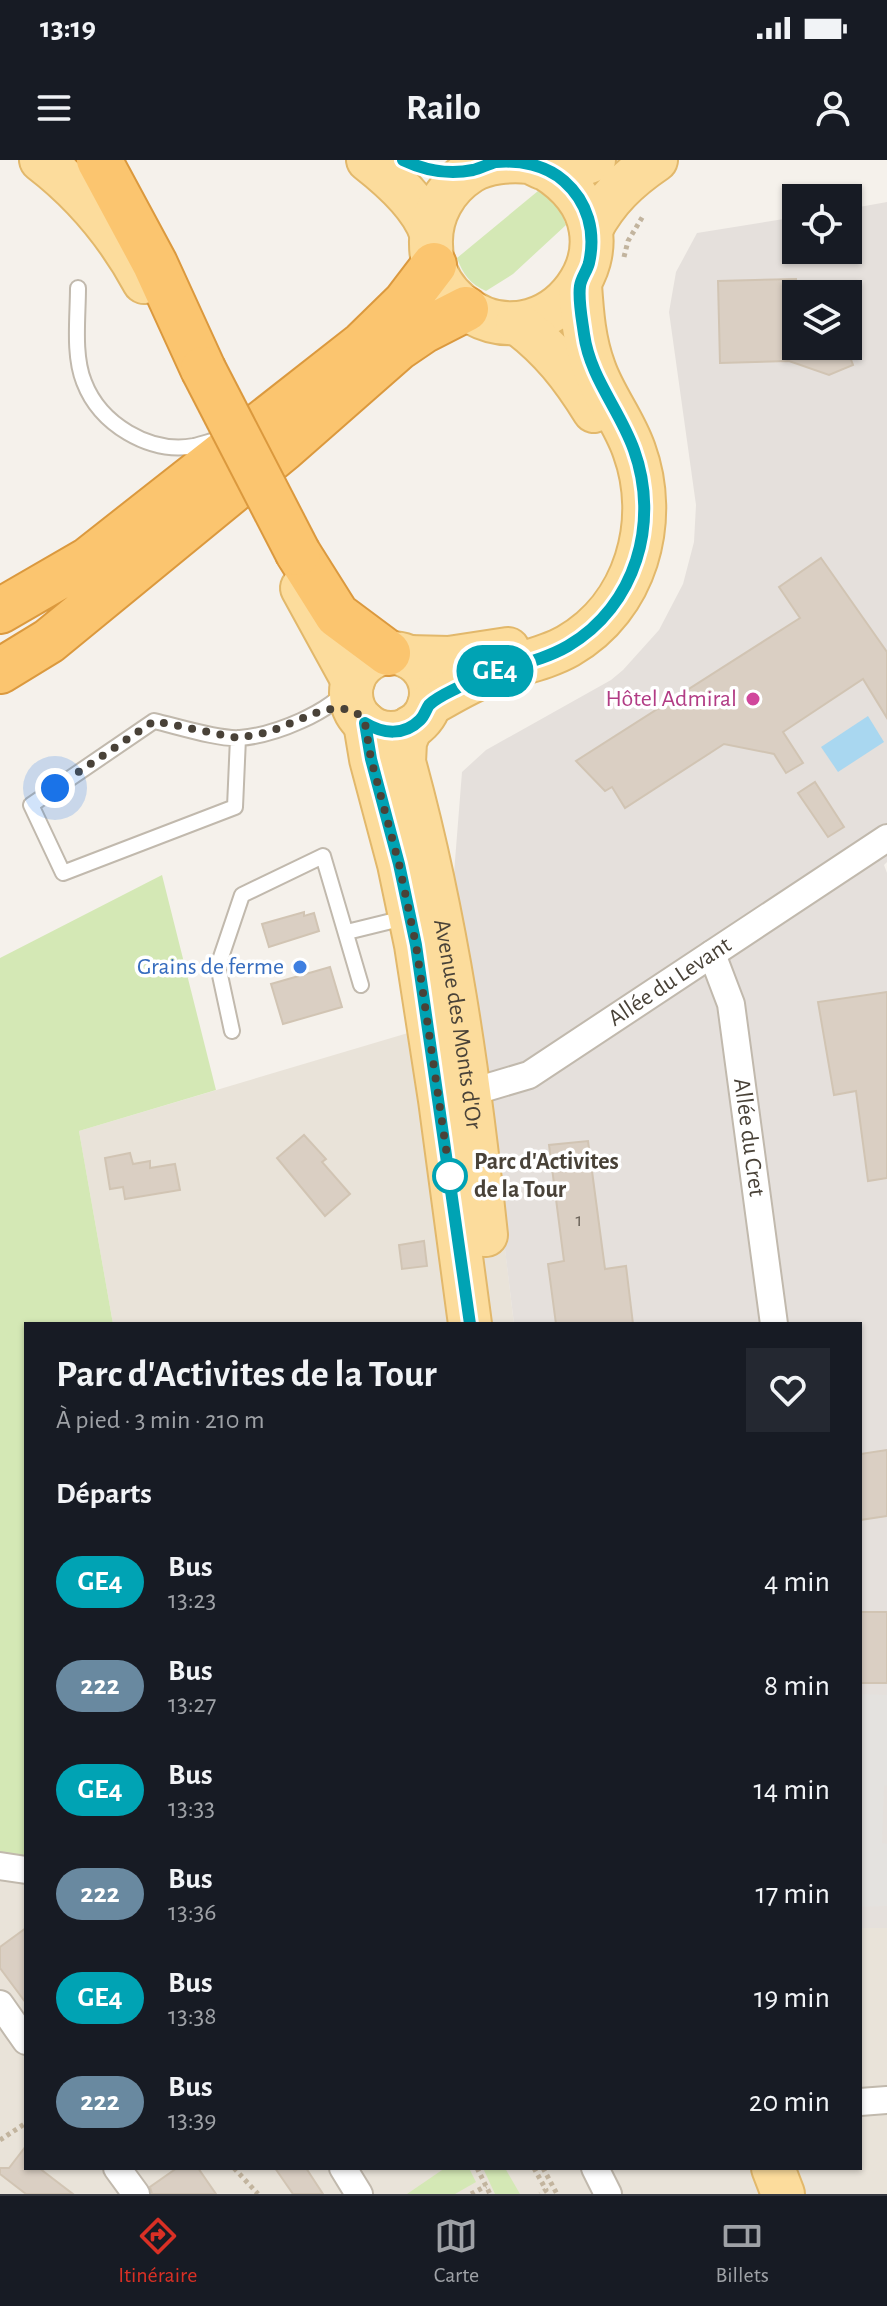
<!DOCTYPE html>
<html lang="fr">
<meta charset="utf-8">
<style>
body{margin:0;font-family:"Alegreya Sans",sans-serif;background:#242831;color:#f1f3f6;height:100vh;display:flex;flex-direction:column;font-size:30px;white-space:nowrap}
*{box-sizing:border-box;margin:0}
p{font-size:26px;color:#9ea1a6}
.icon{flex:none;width:44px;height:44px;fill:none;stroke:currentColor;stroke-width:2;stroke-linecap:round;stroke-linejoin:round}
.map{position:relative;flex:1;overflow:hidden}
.details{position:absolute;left:24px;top:1162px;width:838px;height:848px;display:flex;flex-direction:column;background:#171b24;border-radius:0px;box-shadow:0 2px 6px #0004}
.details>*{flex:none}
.badge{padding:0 16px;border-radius:26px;font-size:28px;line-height:52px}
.buttons{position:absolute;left:782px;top:24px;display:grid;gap:16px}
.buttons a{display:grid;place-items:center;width:80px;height:80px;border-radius:0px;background:#171b24;box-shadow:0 2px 6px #0004;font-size:40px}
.you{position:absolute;width:40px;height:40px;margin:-20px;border:6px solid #fff;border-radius:50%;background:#1a73e8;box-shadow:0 0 0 12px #1a73e833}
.map>.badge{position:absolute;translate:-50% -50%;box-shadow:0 0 0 4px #fff}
h2{padding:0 32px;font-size:30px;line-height:72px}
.round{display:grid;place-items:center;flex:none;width:84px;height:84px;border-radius:0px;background:#242831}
.summary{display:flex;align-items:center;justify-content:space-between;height:136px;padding:0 32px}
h1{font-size:38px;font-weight:700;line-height:60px}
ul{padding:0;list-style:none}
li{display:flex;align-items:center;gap:24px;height:104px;padding:0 32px}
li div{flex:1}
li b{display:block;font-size:30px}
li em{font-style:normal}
li .badge{min-width:88px;font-weight:700;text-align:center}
.status{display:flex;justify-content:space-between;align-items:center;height:56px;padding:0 40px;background:#171b24;direction:ltr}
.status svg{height:22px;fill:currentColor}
header{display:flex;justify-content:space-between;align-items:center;height:104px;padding:0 32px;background:#171b24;font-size:36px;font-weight:700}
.dock{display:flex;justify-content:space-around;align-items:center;height:112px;border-top:2px solid #363941;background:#171b24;font-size:22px;color:#9ea1a6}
.dock a{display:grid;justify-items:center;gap:4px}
.dock .selected{color:#d93025}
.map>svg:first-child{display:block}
</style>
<div class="status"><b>13:19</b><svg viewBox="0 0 49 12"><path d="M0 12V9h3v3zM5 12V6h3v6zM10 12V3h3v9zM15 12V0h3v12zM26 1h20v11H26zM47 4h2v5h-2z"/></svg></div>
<header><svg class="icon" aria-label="menu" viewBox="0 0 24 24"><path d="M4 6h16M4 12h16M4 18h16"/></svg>Railo<svg class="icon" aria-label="person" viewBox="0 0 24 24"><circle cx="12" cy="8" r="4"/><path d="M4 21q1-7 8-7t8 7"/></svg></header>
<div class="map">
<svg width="887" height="2034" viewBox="0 0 887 2034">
<rect width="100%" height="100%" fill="#f5f1eb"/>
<!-- residential -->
<path fill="#e9e3d9" d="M478,861L514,1164H113L79,971L408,873Z
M0,1695L26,1699V2008H860V1768H887V2034H0Z"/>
<!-- industrial -->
<path fill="#e5e0dc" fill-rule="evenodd" d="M887,42V702L884,705L887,713V1768H860V1164H514L493,991L453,726L462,612L486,590L611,520L623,510L659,470L683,424L694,382L696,345L669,152L676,112L697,73L796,57V90H848V49ZM796,134H848V186H796Z"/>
<!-- green -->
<path fill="#d4e8b5" d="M538,31C554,39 560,49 566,65L513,114L486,131C470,124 463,114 457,98Z
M162,715L216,930L79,971L113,1164H26V1699L0,1695V798Z
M445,2008H469L476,2022L455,2034H407Z
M483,2008H505L520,2034H495Z"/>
<!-- parking -->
<path fill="#e4e2df" d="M860,1534L887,1535V1625L884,1626L882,1683L887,1684V1746L860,1747Z"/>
<!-- water -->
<path fill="#a9d7f0" d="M868,556L884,582L838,612L821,587Z"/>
<!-- building -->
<path fill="#dacfc3" stroke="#d1c4b3" stroke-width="2" d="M796,119V186H846L853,205L829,215L789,201L720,203L718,121Z
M821,398L887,492V558L863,519L783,572L803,603L786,613L774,594L724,584L625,648L612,627L605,631L576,601L800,458L779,427Z
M815,622L844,667L828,677L798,633Z
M304,752V756L314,753L319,771L269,787L262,764Z
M330,807L342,847L283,864L271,824Z
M887,832V1018L868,1021L856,931L834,935L818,842Z
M304,975L326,999L322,1002L350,1034L325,1056L277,998Z
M588,981L605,1109L626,1106L633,1164H556L548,1104L564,1101L549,985Z
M130,993L133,1004L150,1001V1008L175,1004L180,1030L125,1039L123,1027L110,1029L105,998Z
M424,1081L427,1106L402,1109L399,1085Z
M887,1290V1356L860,1360V1294Z
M860,1452H887V1523H860Z
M26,1768V1843L0,1808V1787Z
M26,1986V2008H39L73,2034H26L0,2014V2008H9Z
M177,2008H198L216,2034H152L150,2027Z
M275,2008H306L323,2034H293Z"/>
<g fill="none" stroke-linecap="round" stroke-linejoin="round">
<defs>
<path id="lane" d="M78,128C78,157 73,195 84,222C100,264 149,294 194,286C203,284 211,281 219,279
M238,578L235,647L63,713L31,645L154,561C176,566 220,580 240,578C275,575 330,553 351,525
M347,772L408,757
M232,871L218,806L242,735L323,696L361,825"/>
<g id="street">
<path id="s1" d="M712,794L731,844L774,1164"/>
<path id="s2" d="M455,937L529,915L887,678"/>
<path d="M0,1706L26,1710"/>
<path d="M0,1844L26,1881"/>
<path d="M860,1942L887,1940"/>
<path d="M117,2008L136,2034"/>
<path d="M343,2008L359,2034"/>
<path d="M595,2008L608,2034"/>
</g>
<g id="primary">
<path d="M41,0C84,33 118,74 144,122"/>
<path d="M368,0C391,18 421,44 431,73"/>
<path d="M546,9C656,78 543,215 459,143C441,128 431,107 431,84C430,55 445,28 470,12C486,2 510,0 529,2C534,3 540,8 546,9C560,10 581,6 594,0"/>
<path d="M591,69C607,39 628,19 656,0"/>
<path d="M517,163C550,187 573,217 594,251"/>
<path d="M302,428L353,521"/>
<circle cx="391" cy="533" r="40"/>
<path d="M409,497L449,498L508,489"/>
<path d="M429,545C450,533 471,520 494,512C519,503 545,499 568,486C636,447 660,361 634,290C624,261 604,237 594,208C584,181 582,154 580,125"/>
<path d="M365,563L371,599L399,704L416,785L440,940L470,1164"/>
<path id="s3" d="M411,567L405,582L404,602C447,759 469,914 486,1075"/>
<path d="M773,2008L783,2034"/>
</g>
<path id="highway" d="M99,0L155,104L203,209
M298,393L337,455L388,493
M0,451L88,400L363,184L405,143L434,105
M0,511L49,481L283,289L398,188L423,171L466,149"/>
</defs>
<!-- lane casing -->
<use href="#lane" stroke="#c1b9ad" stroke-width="18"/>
<!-- street casing -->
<use href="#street" stroke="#c1b9ad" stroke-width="30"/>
<!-- primary casing -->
<use href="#primary" stroke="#e2b86b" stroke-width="46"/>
<!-- highway casing -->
<use href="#highway" stroke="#db993e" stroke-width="48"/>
<!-- path -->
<path stroke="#c2b49e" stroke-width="5" stroke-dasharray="4 4" stroke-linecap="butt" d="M624,97L628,81L643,56
M0,1980L26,1963
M234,2008L258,2034
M477,2008L490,2034
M534,2008L546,2030L540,2034
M543,2008L557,2034
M471,2034L486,2026"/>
<!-- lane -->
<use href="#lane" stroke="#fff" stroke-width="14"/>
<!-- street -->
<use href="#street" stroke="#fff" stroke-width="26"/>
<!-- primary -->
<use href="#primary" stroke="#fcdc9c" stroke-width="42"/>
<!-- highway -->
<use href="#highway" stroke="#fbc56f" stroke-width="44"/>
<defs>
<path id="highway-bridge" d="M203,209L298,393"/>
</defs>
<!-- highway-bridge casing -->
<use href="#highway-bridge" stroke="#db993e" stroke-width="48" stroke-linecap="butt"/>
<!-- highway-bridge -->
<use href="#highway-bridge" stroke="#fbc56f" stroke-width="44"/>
</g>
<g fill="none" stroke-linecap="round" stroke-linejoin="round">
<defs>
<path id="line" d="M403,0C426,11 448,15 473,10C481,8 488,4 496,2C520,0 546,5 564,21C588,42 596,72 589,103C587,111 581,118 580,126C578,140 582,159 584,174C590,218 620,250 634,290C660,362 636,446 568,486C535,505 495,508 461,526C452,531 437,537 429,545C426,549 425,555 420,560C404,576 383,574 365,563L371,599L399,704L416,785L470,1164"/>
</defs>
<!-- line casing -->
<use href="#line" stroke="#fff" stroke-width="18"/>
<!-- line -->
<use href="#line" stroke="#00a3b4" stroke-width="12"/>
<!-- walk -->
<path stroke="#494238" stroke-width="8" stroke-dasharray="0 14.4" d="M55,628L154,561L238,578L269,572L323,550L341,548L357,553L365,563L371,599L399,704L416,785L450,1016"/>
</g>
<!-- markers -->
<circle fill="#d1479c" stroke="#fff" stroke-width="3" cx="753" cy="539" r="8"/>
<circle fill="#3f7fe0" stroke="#fff" stroke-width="3" cx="300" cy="807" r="8"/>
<circle fill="#fff" stroke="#00a3b4" stroke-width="4" cx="450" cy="1016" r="16"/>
<g text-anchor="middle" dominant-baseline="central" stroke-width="7" stroke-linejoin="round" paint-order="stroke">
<!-- number labels -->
<g font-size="20" fill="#6d655b">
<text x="579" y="1060">1</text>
</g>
<!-- hotel labels -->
<g font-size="24" fill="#b23c85" stroke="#fff" text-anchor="end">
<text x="737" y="539">Hôtel Admiral</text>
</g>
<!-- shop labels -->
<g font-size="24" fill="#366cbe" stroke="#fff" text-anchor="end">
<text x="284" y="807">Grains de ferme</text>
</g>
<!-- street labels -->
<g font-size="24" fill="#494238" stroke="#fff">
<text stroke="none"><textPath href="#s2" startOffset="246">Allée du Levant</textPath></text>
<text stroke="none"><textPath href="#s3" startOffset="304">Avenue des Monts d'Or</textPath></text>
<text stroke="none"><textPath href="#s1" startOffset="188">Allée du Cret</textPath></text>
</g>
<!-- stop labels -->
<g font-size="24" font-weight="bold" fill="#494238" stroke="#fff" text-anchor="start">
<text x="474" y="1002">Parc d'Activites<tspan x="474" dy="28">de la Tour</tspan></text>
</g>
</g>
</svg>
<div class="buttons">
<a><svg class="icon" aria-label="locate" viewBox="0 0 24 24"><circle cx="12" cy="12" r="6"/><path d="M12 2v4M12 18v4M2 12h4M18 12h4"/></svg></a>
<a><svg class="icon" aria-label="layers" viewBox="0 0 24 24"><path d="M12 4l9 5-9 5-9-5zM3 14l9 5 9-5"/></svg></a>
</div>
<div class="you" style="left:55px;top:628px"></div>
<b class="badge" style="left:495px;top:511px;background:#00a3b4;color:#fff">GE4</b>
<section class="details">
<div class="summary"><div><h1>Parc d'Activites de la Tour</h1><p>À pied · 3 min · 210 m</p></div><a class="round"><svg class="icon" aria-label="heart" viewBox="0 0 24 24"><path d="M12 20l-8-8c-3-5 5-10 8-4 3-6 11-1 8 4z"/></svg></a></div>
<h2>Départs</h2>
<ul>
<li><span class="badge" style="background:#00a3b4;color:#fff">GE4</span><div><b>Bus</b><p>13:23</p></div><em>4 min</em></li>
<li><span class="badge" style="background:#6989a0;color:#fff">222</span><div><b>Bus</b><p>13:27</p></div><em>8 min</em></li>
<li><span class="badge" style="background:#00a3b4;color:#fff">GE4</span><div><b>Bus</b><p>13:33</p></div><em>14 min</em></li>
<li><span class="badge" style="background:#6989a0;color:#fff">222</span><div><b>Bus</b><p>13:36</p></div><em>17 min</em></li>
<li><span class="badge" style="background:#00a3b4;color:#fff">GE4</span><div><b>Bus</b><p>13:38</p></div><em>19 min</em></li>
<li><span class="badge" style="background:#6989a0;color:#fff">222</span><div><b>Bus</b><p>13:39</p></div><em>20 min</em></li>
</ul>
</section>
</div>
<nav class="dock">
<a class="selected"><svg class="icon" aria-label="directions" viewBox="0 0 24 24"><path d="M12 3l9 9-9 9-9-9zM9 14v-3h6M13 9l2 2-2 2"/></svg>Itinéraire</a>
<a><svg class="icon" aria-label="map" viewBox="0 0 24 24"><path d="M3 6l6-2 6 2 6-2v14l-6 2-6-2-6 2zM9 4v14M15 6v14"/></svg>Carte</a>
<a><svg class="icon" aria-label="tickets" viewBox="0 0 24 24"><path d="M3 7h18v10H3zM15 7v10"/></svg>Billets</a>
</nav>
